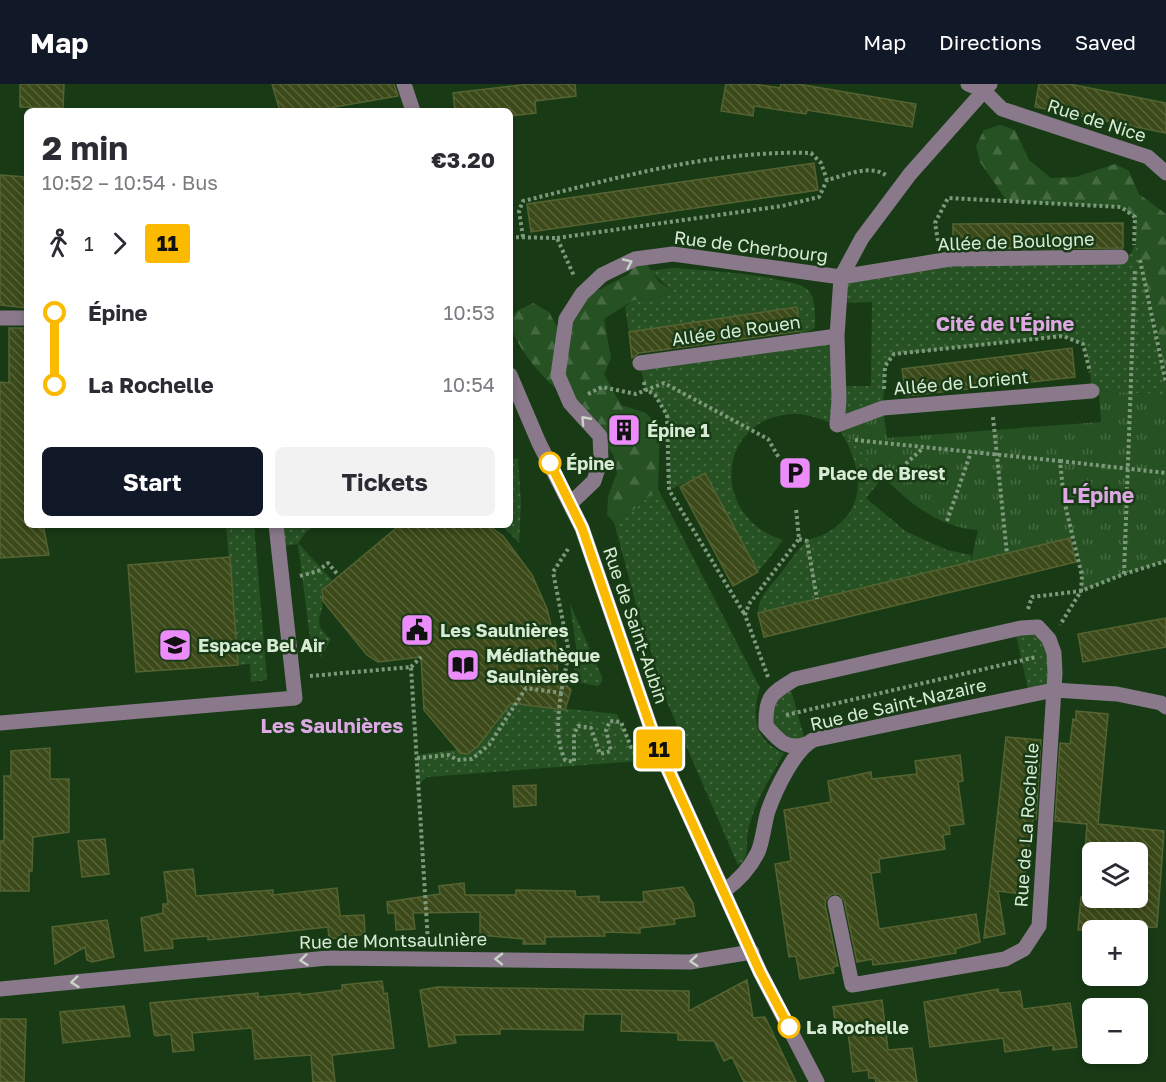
<!DOCTYPE html>
<meta charset="utf-8">
<style>
body{margin:0;font-family:"Golos Text",sans-serif;background:#f2f2f3;color:#2b2b33;height:100vh;display:flex;flex-direction:column;font-size:22px;white-space:nowrap}
*{box-sizing:border-box;margin:0}
p{font-size:20px;color:#7c7c81}
.icon{flex:none;width:33px;height:33px;fill:none;stroke:currentColor;stroke-width:2;stroke-linecap:round;stroke-linejoin:round}
.map{position:relative;flex:1;overflow:hidden}
.sheet{position:absolute;left:24px;top:24px;width:489px;height:420px;display:flex;flex-direction:column;background:#fff;border-radius:9px;box-shadow:0 3px 9px #0003}
.sheet>*{flex:none}
.badge{padding:0 12px;border-radius:4px;font-size:21px;line-height:39px}
.tools{position:absolute;left:1082px;top:758px;display:grid;gap:12px}
.tools a{display:grid;place-items:center;width:66px;height:66px;border-radius:9px;background:#fff;box-shadow:0 3px 9px #0003;font-size:30px}
.map>.badge{position:absolute;translate:-50% -50%;box-shadow:0 0 0 3px #fff}
.legs{display:flex;align-items:center;gap:9px;height:66px;padding:0 18px;font-size:20px}
.legs p{margin-inline-start:auto}
.overview{display:flex;align-items:center;justify-content:space-between;height:102px;padding:0 18px}
h1{font-size:33px;font-weight:700;line-height:45px}
.action{display:flex;gap:12px;margin-top:auto;padding:12px 18px}
.action a{flex:1;height:69px;border-radius:9px;background:#111827;color:#fff;font-size:24px;font-weight:700;line-height:69px;text-align:center}
.action a+a{background:#f2f2f3;color:#2b2b33}
ul{padding:0 18px;list-style:none}
li{display:flex;align-items:center;gap:21px;height:72px;font-size:22px}
li i{display:grid;place-items:center;width:9px;height:100%;margin:0 8px;background:currentColor}
li i::after{content:'';width:15px;height:15px;margin:-8px;border:4px solid;border-radius:50%;background:#fff}
li p{margin-inline-start:auto}
li:first-child i{background:linear-gradient(#0000 50%,currentColor 0)}
li:last-child i{background:linear-gradient(currentColor 50%,#0000 0)}
header{display:flex;align-items:center;gap:36px;box-sizing:border-box;height:84px;padding:0 30px;background:#111827;color:#fff}
header strong{font-size:28px}
nav{display:flex;gap:33px;margin-inline-start:auto;font-size:21px}
.map>svg:first-child{display:block}
</style>
<header>
<strong>Map</strong>
<nav><a>Map</a><a>Directions</a><a>Saved</a></nav>
</header>
<div class="map">
<svg width="1166" height="998" viewBox="0 0 1166 998">
<defs>
<pattern id="grass-dots" width="8" height="8" patternUnits="userSpaceOnUse" patternTransform="scale(1.5)"><rect width="8" height="8" fill="#265123"/><path d="M2 2h.1M6 6h.1" fill="none" stroke="#456a42" stroke-width="1.8" stroke-linecap="round"/></pattern>
<pattern id="forest-firs" width="22" height="20" patternUnits="userSpaceOnUse" patternTransform="scale(1.5)"><rect width="22" height="20" fill="#265123"/><path d="M5 1l3.5 6h-7zM16 11l3.5 6h-7z" fill="#456a42"/></pattern>
<pattern id="park-tufts" width="24" height="20" patternUnits="userSpaceOnUse" patternTransform="scale(1.5)"><rect width="24" height="20" fill="#265123"/><path d="M3 7l-1-3M5 7V3M7 7l1-3M15 17l-1-3M17 17v-4M19 17l1-3" fill="none" stroke="#456a42"/></pattern>
<pattern id="building-back-hatch" width="6" height="6" patternUnits="userSpaceOnUse" patternTransform="scale(1.5)"><rect width="6" height="6" fill="#3c4918"/><path d="M-1 5l2 2M0 0l6 6M5-1l2 2" fill="none" stroke="#576339"/></pattern>
</defs>
<rect width="100%" height="100%" fill="#183b16"/>
<!-- grass -->
<path fill="url(#grass-dots)" d="M1136,156L1166,299V314L1155,310L1092,307L1089,279L1083,260L1063,252L894,271L885,282L883,324L838,341L884,392L866,414L905,447L947,466L971,471V478L758,529C759,513 767,506 777,494C786,483 795,468 806,458C811,453 821,453 827,449C873,422 860,377 837,341C823,336 807,329 792,330C717,334 709,433 783,456L758,488L705,390L669,406C669,373 678,324 645,305L640,279L837,252L839,302H871L872,218L839,219L841,193L950,175L1121,173L1131,170Z
M672,184C693,185 798,192 809,207C816,217 815,232 815,244L801,251L796,223L629,248L625,223L634,216L655,215L674,208L650,187Z
M518,374L521,419L519,459L502,441H510V376Z
M658,405L760,604C751,631 754,657 784,669C770,695 754,718 748,747C745,759 751,774 738,781L667,618L636,520L614,438L626,432Z
M226,441H254L267,596L251,598L250,580L238,581Z
M280,441H317L307,447L298,459L332,496L325,502L321,511C328,530 307,536 331,555L321,573L310,554L298,460L282,462Z
M570,520L602,593V598L598,602L572,597L577,570Z
M1021,544L1049,555L1054,606L1029,610L1015,546Z
M789,599L806,660L797,663L766,642L774,607Z
M510,619L617,630L638,677L427,693L419,700L417,671L456,666L469,670L496,641Z"/>
<!-- forest -->
<path fill="url(#forest-firs)" d="M1000,41L1015,46L1029,76L1051,94L1076,93L1115,80L1129,87L1139,110L1166,130V290L1136,156L1135,133L1121,123L1007,117L980,78L976,62L984,46Z
M646,179L659,198L675,208L655,215L634,216L604,235L611,274L604,290L621,321L646,329L660,344L658,405L626,432L614,438L607,431L608,412L617,389L613,370L558,306C542,294 510,256 510,235L517,227L533,219L549,228L557,243L582,210L601,205L627,191L636,181Z"/>
<!-- park -->
<path fill="url(#park-tufts)" d="M1092,307L1155,310L1166,314V477L1124,490L1081,507L1082,492L1073,454L971,478L978,446C916,442 875,382 837,341L883,325L887,354L1101,338L1099,308Z"/>
<!-- building -->
<path fill="url(#building-back-hatch)" stroke="#556332" stroke-width="1.5" d="M20,0H64L63,24L20,23Z
M272,0H394L398,12L312,27H280Z
M530,0H575L576,12L535,17L536,29L510,32V27H455L453,9Z
M726,0H754L780,4L781,0H798L916,20L912,43L807,26L806,30L754,22L753,32L721,27Z
M1039,0H1069L1166,19V49L1035,23Z
M814,79L818,106L531,148L527,120Z
M0,91L26,93V124H23V170H27V224L0,221Z
M1123,139V164L953,165V140Z
M797,223L800,247L639,269L632,274L629,248Z
M9,244H27V441H43L49,471L0,474V298L9,299Z
M1072,264L1075,293L906,312L902,285Z
M705,389L758,488L733,502L680,403Z
M400,441H488L503,452L532,491L547,525L556,561L558,593L571,606L565,626L511,619L478,662L468,670L460,669L424,626L421,573L378,578L367,571L323,517L322,506Z
M1070,454L1076,478L764,553L758,529Z
M230,473L238,581L136,588L128,481Z
M1166,534V563L1083,578L1078,550Z
M1076,627L1108,630L1098,740L1164,747L1157,843L1078,846L1081,813H1137V768H1085L1087,740L1055,737L1060,659L1070,660L1073,635L1076,636Z
M1006,653L1041,656L1036,735H1033L1022,810L998,807L1005,850L984,854Z
M50,664V695H69V748L33,753L32,787H29V807H0V757H4V692H11V667Z
M960,671L963,697L958,698L964,740L949,742L950,750L943,751L945,765L879,775L880,788L871,789L879,845L976,830L980,858L955,865L956,869L914,876L873,881L872,875L857,878L844,816L839,810H832L826,815L825,821L838,882L833,883L834,889L800,895L796,872L789,873L775,780L791,777L784,726L831,718L828,697L871,688L872,695L917,690L915,677Z
M536,701V721L514,723L513,702Z
M105,755L109,790L82,793L78,757Z
M193,785L196,812L273,806V811L337,804L340,832L364,831L365,850L329,855L328,843L208,856V852L172,855L173,864L145,867L141,834L163,829V820H168L164,788Z
M464,799L465,811H516V806L575,807L576,813L599,812V818H644L643,808L683,803L693,819L695,832L674,835L675,840L640,844V849L604,848L605,852L545,853V860H523L524,855L480,851V828L413,829L415,845L396,846L395,829H388L387,818L440,810L439,802Z
M107,836L114,873L92,878L87,876L85,863L55,880L52,843Z
M747,896L753,934L765,933L796,998H744L732,973L724,977L714,957L678,956V949L621,947L622,930H584L583,946L500,945V950L454,951L456,959L429,963L420,906L438,903L689,907V927Z
M382,897L384,910L387,909L394,964L332,971L335,998H313L311,971L255,975L252,944L192,949L194,966L173,968L171,950L156,952L154,950L150,919L258,909V913L300,909V911L342,906V901Z
M998,905L999,909L1020,907L1023,925L1070,919L1077,963L1053,966V961L1005,968L1003,954L930,963L924,918Z
M882,916L888,966L912,964L917,998H876L875,994H869L868,986L853,988L848,948L837,949L833,923Z
M124,922L130,952L63,959L60,928Z
M0,935H26L24,998H0Z"/>
<g fill="none" stroke-linecap="round" stroke-linejoin="round">
<!-- path -->
<path stroke="#7d997b" stroke-width="4" stroke-dasharray="3 3" stroke-linecap="butt" d="M510,153L557,154L574,192
M523,153L519,127L523,117C618,94 712,66 811,69L821,79L827,96C844,92 871,79 887,92
M557,154L782,122L819,113L827,96
M938,157L935,139L948,114L1121,123L1135,133L1134,161
M1140,176L1166,299
M644,298L645,305L655,311L667,331L669,406L745,531
M884,305L885,282L894,270L1063,252L1083,260L1090,288
M588,310L602,303L636,310L664,299L768,355L779,374
M993,333L1007,470
M855,356L1060,377L1064,416L1082,492L1081,507L1060,541
M1060,377L1166,389
M888,396L923,364
M947,437L971,368
M799,455L807,457L817,515
M1124,490L1135,185
M300,492L318,487L328,479L338,491
M1028,525L1032,513L1081,507L1124,490L1166,477
M411,583L421,573
M310,592L411,583L428,858
M768,593L745,531L749,520L799,455L796,424
M561,609C558,633 555,654 565,676L574,678V650L578,642L591,644L600,670L611,667L606,646L610,637L621,638L631,663L638,662
M786,631L1036,573
M417,674L449,671L457,676L472,675L489,661L526,604L561,609L569,568L553,488L568,465"/>
<!-- minor -->
<path stroke="#89798b" stroke-width="15" d="M404,0L413,27
M968,0L983,6L1002,25L1148,73L1166,89
M990,0L910,90L862,154L841,193L837,252L839,316L837,341L883,324L1092,307
M0,234H27
M640,279L837,252
M510,291L539,359L582,444L656,659L760,888L817,998
M571,419L594,397L601,375L600,352L570,319L558,291L566,235L582,210L602,191L635,175L673,170L841,193L950,175L1121,173
M0,639L295,614L276,441
M806,660C787,667 778,656 766,642C765,612 772,609 795,595L1021,544L1038,543L1049,555L1054,569L1055,589L1039,842L1024,865L1005,875L852,901L835,819
M724,807C738,797 750,784 758,768C763,756 764,740 768,727C775,707 794,666 813,656L1054,606L1117,610L1161,619L1166,623
M0,905L328,874L690,878L752,868"/>
</g>
<!-- one-way arrows -->
<defs><path id="oneway-chevron" d="M-2-3.5L2.5 0L-2 3.5" fill="none" stroke-width="1.6" stroke-linecap="round" stroke-linejoin="round" transform="scale(1.5)"/></defs>
<g stroke="#c7d4c6">
<use href="#oneway-chevron" transform="translate(628 179) rotate(-25)"/>
<use href="#oneway-chevron" transform="translate(585 336) rotate(-132)"/>
<use href="#oneway-chevron" transform="translate(499 875) rotate(-179)"/>
<use href="#oneway-chevron" transform="translate(304 876) rotate(174)"/>
<use href="#oneway-chevron" transform="translate(694 877) rotate(175)"/>
<use href="#oneway-chevron" transform="translate(75 898) rotate(174)"/>
</g>
<g fill="none" stroke-linecap="round" stroke-linejoin="round">
<defs>
<path id="line-1" d="M550,379L582,444L656,659L760,888L789,943"/>
</defs>
<!-- line-1 casing -->
<use href="#line-1" stroke="#fff" stroke-width="14"/>
<!-- line-1 -->
<use href="#line-1" stroke="#fbba00" stroke-width="9"/>
</g>
<!-- icons -->
<defs>
<symbol id="building-square" viewBox="-11 -11 22 22"><rect x="-9" y="-9" width="18" height="18" rx="4" fill="#ec8cfa" stroke="#183b16"/><path d="M-4-6H4V6H1V3H-1V6H-4ZM-2.5-4.3h1.7v1.8h-1.7ZM.8-4.3h1.7v1.8H.8ZM-2.5-1h1.7V.8h-1.7ZM.8-1h1.7V.8H.8Z" fill="#111"/></symbol>
<symbol id="parking-square" viewBox="-11 -11 22 22"><rect x="-9" y="-9" width="18" height="18" rx="4" fill="#ec8cfa" stroke="#183b16"/><path d="M-3.5-5.5H1a3.5 3.5 0 0 1 0 7H-1V5.5H-3.5ZM-1-3.4V-.6H.8a1.4 1.4 0 0 0 0-2.8Z" fill="#111"/></symbol>
<symbol id="civic-square" viewBox="-11 -11 22 22"><rect x="-9" y="-9" width="18" height="18" rx="4" fill="#ec8cfa" stroke="#183b16"/><path d="M-.6-6.5H3V-4.5H.6V-3L4-1V1h2V6H-6V1h2V-1L-.6-3ZM-1.2 2.5V6h2.4V2.5Z" fill="#111"/></symbol>
<symbol id="school-square" viewBox="-11 -11 22 22"><rect x="-9" y="-9" width="18" height="18" rx="4" fill="#ec8cfa" stroke="#183b16"/><path d="M0-5L7-2L0 1L-7-2ZM-4 1L0 2.5L4 1V4Q0 6-4 4Z" fill="#111"/></symbol>
<symbol id="library-square" viewBox="-11 -11 22 22"><rect x="-9" y="-9" width="18" height="18" rx="4" fill="#ec8cfa" stroke="#183b16"/><path d="M-6-4Q-3-5.5-.7-3.5V5Q-3 3-6 4ZM6-4Q3-5.5 .7-3.5V5Q3 3 6 4Z" fill="#111"/></symbol>
</defs>
<g fill-rule="evenodd">
<use href="#building-square" x="605" y="327" width="38" height="38"/>
<use href="#parking-square" x="776" y="370" width="38" height="38"/>
<use href="#civic-square" x="398" y="527" width="38" height="38"/>
<use href="#school-square" x="156" y="542" width="38" height="38"/>
<use href="#library-square" x="444" y="562" width="38" height="38"/>
</g>
<!-- markers -->
<g fill="#fff" stroke="#fbba00" stroke-width="3">
<circle cx="550" cy="379" r="10"/>
<circle cx="789" cy="943" r="10"/>
</g>
<g text-anchor="middle" dominant-baseline="central" stroke-width="5" stroke-linejoin="round" paint-order="stroke">
<!-- street labels -->
<g font-size="18" fill="#d7ebd5" stroke="#183b16">
<text transform="translate(1097 36) rotate(18)">Rue de Nice</text>
<text transform="translate(1016 157) rotate(-2)">Allée de Boulogne</text>
<text transform="translate(751 162) rotate(7)">Rue de Cherbourg</text>
<text transform="translate(736 246) rotate(-8)">Allée de Rouen</text>
<text transform="translate(961 298) rotate(-5)">Allée de Lorient</text>
<text transform="translate(636 541) rotate(71)">Rue de Saint-Aubin</text>
<text transform="translate(898 620) rotate(-13)">Rue de Saint-Nazaire</text>
<text transform="translate(1026 741) rotate(-86)">Rue de La Rochelle</text>
<text transform="translate(393 856) rotate(-1)">Rue de Montsaulnière</text>
</g>
<!-- poi labels -->
<g font-size="18" font-weight="bold" fill="#d7ebd5" stroke="#183b16" text-anchor="start">
<text x="647" y="346">Épine 1</text>
<text x="818" y="389">Place de Brest</text>
<text x="440" y="546">Les Saulnières</text>
<text x="198" y="561">Espace Bel Air</text>
<text x="486" y="571">Médiathèque<tspan x="486" dy="21">Saulnières</tspan></text>
</g>
<!-- stop labels -->
<g font-size="18" font-weight="bold" fill="#d7ebd5" stroke="#183b16" text-anchor="start">
<text x="566" y="379">Épine</text>
<text x="806" y="943">La Rochelle</text>
</g>
<!-- neighbourhood labels -->
<g font-size="20" font-weight="bold" fill="#dda8e4" stroke="#183b16">
<text x="1005" y="239">Cité de l'Épine</text>
<text x="332" y="641">Les Saulnières</text>
</g>
<!-- quarter labels -->
<g font-size="21" font-weight="bold" fill="#dda8e4" stroke="#183b16">
<text x="1098" y="411">L'Épine</text>
</g>
</g>
</svg>
<div class="tools">
<a><svg class="icon" aria-label="layers" viewBox="0 0 24 24"><path d="M12 4l9 5-9 5-9-5zM3 14l9 5 9-5"/></svg></a>
<a>+</a>
<a>−</a>
</div>
<b class="badge" style="left:659px;top:665px;background:#fbba00;color:#111">11</b>
<section class="sheet">
<div class="overview"><div><h1>2 min</h1><p>10:52 – 10:54 · Bus</p></div><b>€3.20</b></div>
<div class="legs"><svg class="icon" aria-label="walk" viewBox="0 0 24 24"><circle cx="13" cy="4" r="2"/><path d="M13 8l-2 6 4 7M11 14l-3 7M7 12l3-4h3l4 4"/></svg>1<svg class="icon" aria-label="forward" viewBox="0 0 24 24"><path d="M9 5l7 7-7 7"/></svg><b class="badge" style="background:#fbba00;color:#111">11</b></div>
<ul>
<li><i style="color:#fbba00"></i><b>Épine</b><p>10:53</p></li>
<li><i style="color:#fbba00"></i><b>La Rochelle</b><p>10:54</p></li>
</ul>
<div class="action"><a>Start</a><a>Tickets</a></div>
</section>
</div>
